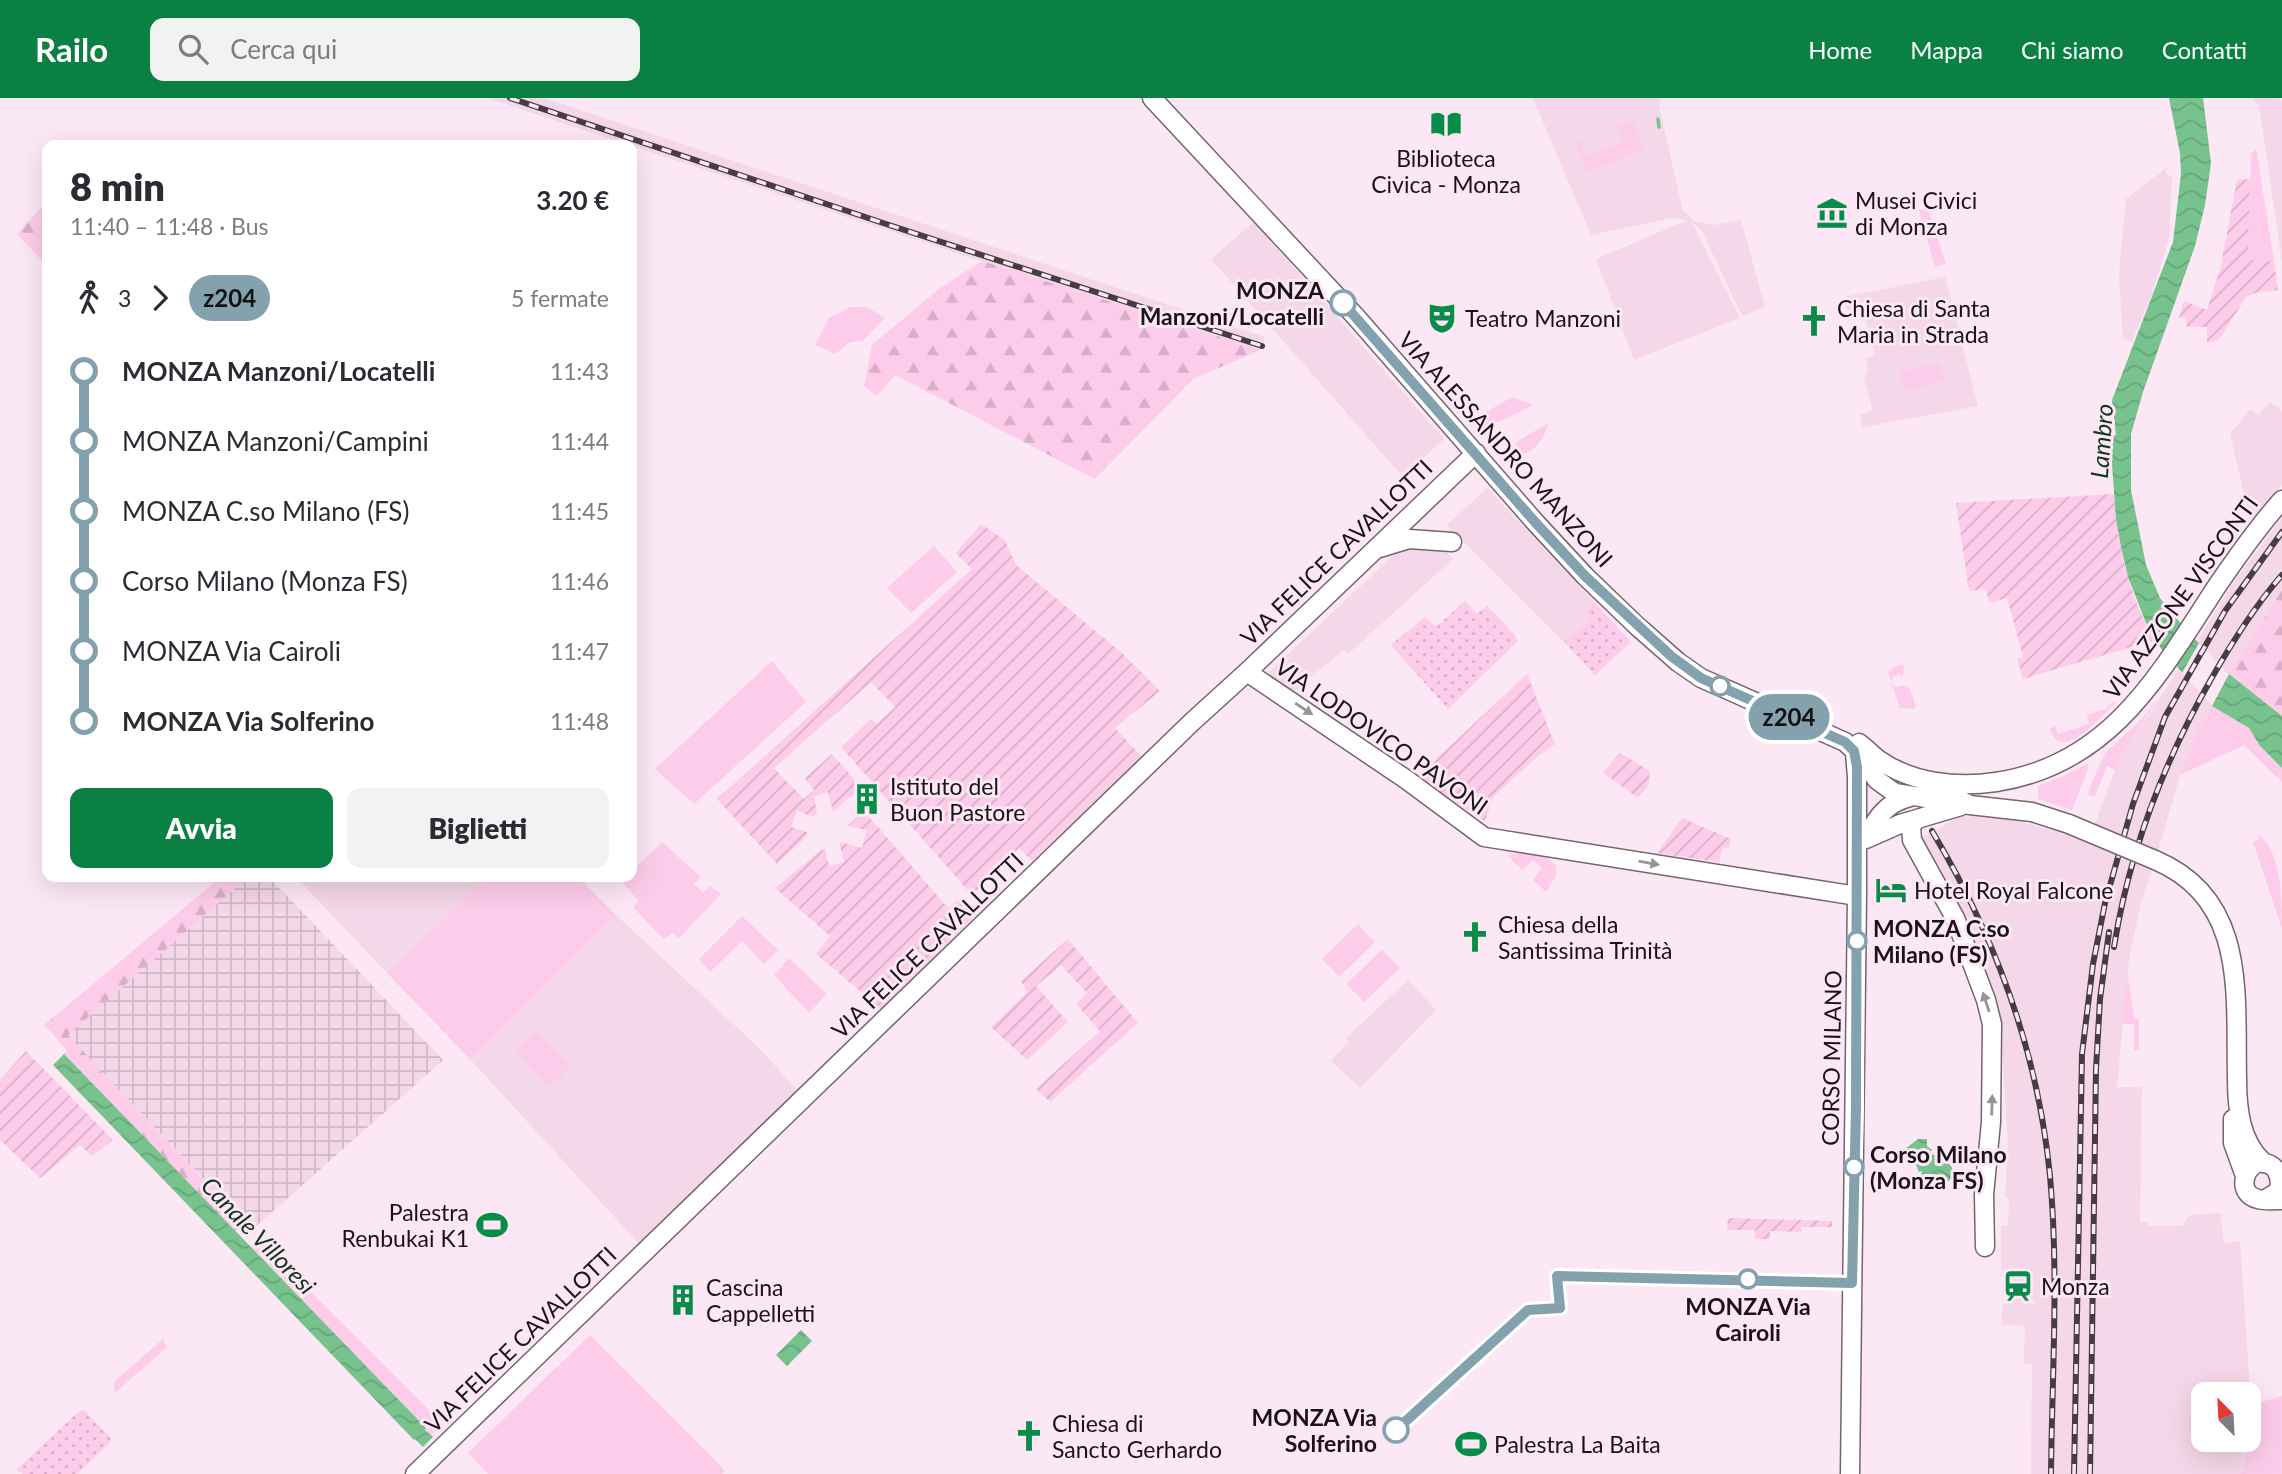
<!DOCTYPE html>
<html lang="it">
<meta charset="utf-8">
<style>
body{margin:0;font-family:Lato,sans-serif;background:#f2f2f3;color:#2b2b33;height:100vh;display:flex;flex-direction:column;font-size:26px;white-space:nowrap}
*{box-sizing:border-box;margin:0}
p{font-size:23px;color:#7c7c81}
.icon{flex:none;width:38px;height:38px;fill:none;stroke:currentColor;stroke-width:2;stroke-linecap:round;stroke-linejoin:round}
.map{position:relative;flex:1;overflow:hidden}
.panel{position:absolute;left:42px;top:42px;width:595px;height:742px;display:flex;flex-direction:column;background:#fff;border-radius:14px;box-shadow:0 7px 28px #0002}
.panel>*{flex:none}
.badge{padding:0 14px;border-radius:23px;font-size:24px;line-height:46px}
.needle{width:46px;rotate:336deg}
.fabs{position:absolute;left:2191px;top:1284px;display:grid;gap:14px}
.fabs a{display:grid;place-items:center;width:70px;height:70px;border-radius:14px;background:#fff;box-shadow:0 7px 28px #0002;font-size:35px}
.map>.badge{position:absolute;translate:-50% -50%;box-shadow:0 0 0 4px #fff}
.legs{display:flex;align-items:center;gap:10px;height:77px;padding:0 28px;font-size:23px}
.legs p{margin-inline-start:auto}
.headline{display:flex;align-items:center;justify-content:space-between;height:119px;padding:0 28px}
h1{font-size:38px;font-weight:800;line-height:52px}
.button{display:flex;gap:14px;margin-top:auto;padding:14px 28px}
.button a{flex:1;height:80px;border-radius:14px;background:#0b8043;color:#fff;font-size:28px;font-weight:800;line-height:80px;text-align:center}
.button a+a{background:#f2f2f3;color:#2b2b33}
ul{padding:0 28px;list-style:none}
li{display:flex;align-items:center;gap:24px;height:70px;font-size:26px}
li i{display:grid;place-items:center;width:10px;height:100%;margin:0 9px;background:currentColor}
li i::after{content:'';width:18px;height:18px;margin:-9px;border:5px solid;border-radius:50%;background:#fff}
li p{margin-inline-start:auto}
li:first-child i{background:linear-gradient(#0000 50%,currentColor 0)}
li:last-child i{background:linear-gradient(currentColor 50%,#0000 0)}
header{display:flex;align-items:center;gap:42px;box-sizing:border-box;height:98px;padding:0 35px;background:#0b8043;color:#fff}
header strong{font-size:33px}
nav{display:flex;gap:38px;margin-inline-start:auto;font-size:24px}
.search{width:490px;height:63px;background:#f2f2f3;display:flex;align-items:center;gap:18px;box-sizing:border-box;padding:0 24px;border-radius:14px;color:#7c7c81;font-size:26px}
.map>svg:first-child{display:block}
</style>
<header>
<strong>Railo</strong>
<div class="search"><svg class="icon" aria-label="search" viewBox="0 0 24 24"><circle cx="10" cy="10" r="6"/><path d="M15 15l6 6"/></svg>Cerca qui</div>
<nav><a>Home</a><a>Mappa</a><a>Chi siamo</a><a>Contatti</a></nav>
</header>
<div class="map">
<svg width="2282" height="1376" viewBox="0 0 2282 1376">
<defs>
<pattern id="industrial-grid" width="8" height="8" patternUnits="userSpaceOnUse" patternTransform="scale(1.75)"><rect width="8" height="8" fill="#f4d7e8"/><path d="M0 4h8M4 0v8" fill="none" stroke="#d1b8c6"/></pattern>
<pattern id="forest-firs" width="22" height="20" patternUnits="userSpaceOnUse" patternTransform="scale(1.75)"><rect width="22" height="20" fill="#fdccea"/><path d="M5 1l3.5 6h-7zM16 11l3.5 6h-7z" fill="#d8aec8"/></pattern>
<pattern id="park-dots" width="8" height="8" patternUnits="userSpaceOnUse" patternTransform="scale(1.75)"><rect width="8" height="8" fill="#fdccea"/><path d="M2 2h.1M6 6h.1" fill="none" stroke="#d8aec8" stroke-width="1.8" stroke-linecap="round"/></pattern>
<pattern id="garden-furrows" width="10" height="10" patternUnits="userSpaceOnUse" patternTransform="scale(1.75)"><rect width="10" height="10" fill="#fdccea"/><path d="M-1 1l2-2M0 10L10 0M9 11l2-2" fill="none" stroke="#d8aec8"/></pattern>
<pattern id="water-waves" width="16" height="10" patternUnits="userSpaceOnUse" patternTransform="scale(1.75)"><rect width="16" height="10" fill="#77c28d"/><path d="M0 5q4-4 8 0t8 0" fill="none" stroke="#66a679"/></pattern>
</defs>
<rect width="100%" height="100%" fill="#fce7f4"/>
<!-- built -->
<path fill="#f4d7e8" d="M487,0H544L1265,239L1261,252L968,159Z
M1533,0H1660L1659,8L1683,113L1694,123L1713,127L1741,122L1765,209L1742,218L1702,133L1691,123L1740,220L1634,262L1596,161L1688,122L1672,120L1591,137Z
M2252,0H2278L2282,4V163L2259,7Z
M2166,70V76L2172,78L2169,141L2151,198L2132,243L2123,241L2119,177L2126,101Z
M1254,124L1444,341L1403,379L1211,161Z
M1945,179L1978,308L1863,329L1860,317L1873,313L1864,281L1868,272L1865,260L1875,257L1866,222L1848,213L1844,199Z
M2270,304L2282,313V387L2253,421L2246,404L2230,336L2250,311L2258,317Z
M1487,390L1594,504L1585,512L1591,519L1564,544L1447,427Z
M2282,420V492L2229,576L2197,543L2238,478Z
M1442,448L1453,461L1348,556L1343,552L1291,596L1266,577L1401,450Z
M2179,571L2212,608L2198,633L2180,677L2158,753L2141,804L2129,861L2117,989H2142L2140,1124H2149V1128H2182L2190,1117L2220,1115L2224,1145L2240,1143L2251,1307L2249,1332V1297H2203V1342H2247L2241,1376H2031L2032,1266L2024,1265L2025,1228L2001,1227L2003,1202L2007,1201L2008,1173L2001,1172V1128H2008L2009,1100L2005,1099L2008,1049L2000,917L1982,869L1919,741L1962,718L2011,721L2064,736L2072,716L2095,726L2120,659Z
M296,779H487L387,875Z
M616,817L759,950L797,992L640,1147L470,961Z
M1408,882L1436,912L1360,990L1331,963L1349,943L1346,940Z"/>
<!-- industrial -->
<path fill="url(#industrial-grid)" d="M248,779H269L443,962L252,1132L67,937Z"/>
<!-- grass -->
<path fill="#fdccea" d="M1633,23L1644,51L1586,74L1575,43L1580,41L1587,58L1624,44L1618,29Z
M2256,50L2274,163L2248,162L2251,56Z
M1928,111L1946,166L1935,169L1919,112Z
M851,209H867L885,220L863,243L850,244L835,256L815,247L829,220Z
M1940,265L1944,283L1904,293L1900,274Z
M1512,299L1533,307C1514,316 1495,330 1473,327L1474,321Z
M1549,325C1540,351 1533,351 1510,364L1507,363C1507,344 1535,334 1549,325Z
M934,448L957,474L911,515L887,490Z
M772,563L806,604L694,706L655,671Z
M1901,566L1904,568L1903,578L1899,576L1894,578L1891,583L1893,587L1897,589L1905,587L1910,591L1916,609L1914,611L1900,610L1888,575L1889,572Z
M2159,599L2120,659L2116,672L2107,668L2095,698H2090L2088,694L2105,655L2140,623Z
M2112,604H2116C2104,617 2059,668 2050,631L2055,627L2058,636L2089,626L2087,617L2106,611Z
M2212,608L2249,630L2260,648L2282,670V684L2244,647L2180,677L2198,633Z
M2088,665V671L2072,712L2038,701V688L2066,677Z
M2258,738H2261C2282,758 2282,804 2282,831L2253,744L2259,742Z
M662,744L701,779L694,786L703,795L710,788L721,796L679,840L672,834L664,842L633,809L639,803L621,783L626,779H632V773Z
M1525,753L1544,757L1556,768V778L1546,794L1533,782L1542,770L1533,762L1522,772L1508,758Z
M487,779H578L616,817L470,961L387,875Z
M742,818L778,852L764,866L742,843L710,874L699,861Z
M1358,826L1375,844L1339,879L1322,861Z
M1382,852L1400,870L1364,904L1346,886Z
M789,860L827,896L809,915L774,877Z
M2128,876L2134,921H2139V952H2134V926H2121Z
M536,932L571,969L550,989L515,953Z
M259,1142L443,1326L431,1337L425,1332L426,1330L250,1148Z
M590,1237L716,1363L725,1373L722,1376H488L468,1355Z
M163,1241L167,1249L115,1295L114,1284Z
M2282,1298V1376H2241L2249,1342L2251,1307Z"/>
<!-- forest -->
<path fill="url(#forest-firs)" d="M47,103V168L17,136Z
M982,163L1261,252L1193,281L1095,381L895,277L877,298L864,288L872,247L939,191Z
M2282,492V618L2229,576Z
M221,779H248L68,937L244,1125L235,1133L64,956L67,952L44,927Z"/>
<!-- park -->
<path fill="url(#park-dots)" d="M1465,503L1477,516L1487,508L1515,537L1517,544L1448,611L1391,547L1425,519L1436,529Z
M1594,504L1631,544L1595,577L1564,544L1591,520L1585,512Z
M84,1312L111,1340L110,1345L77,1376H23L17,1371L77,1315Z"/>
<!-- garden -->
<path fill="url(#garden-furrows)" d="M2250,81L2248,162L2274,163L2278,192L2255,195L2246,199L2219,242L2207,245V229H2187L2185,220H2179L2184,203L2207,212L2221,167L2237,82Z
M2114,396C2117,446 2129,500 2155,542L2023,581L2017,561L2023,559L2007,500L1989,505L1986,491L1969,493L1956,405Z
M981,426L1005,442L1016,467L1123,556L1160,593L1115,630L1143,660L1032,763L1019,750L972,797L841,649L871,621L877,626L895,609L871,584L774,670L804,701L814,692L805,680L832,656L861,689L833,714L828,694L814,698L817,716L812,719L797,712L791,729L807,734V738L777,766L717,701L972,471L956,455Z
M1527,576L1555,646L1538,658L1493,699L1485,723L1424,684L1426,671Z
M1620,655L1650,673L1649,687L1638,700L1603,675Z
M864,713L948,810L959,802L975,818L881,911L816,856L830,838L775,790L820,753L825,751L829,768L844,764L839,744L862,750L867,732L847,728Z
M1682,720L1731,741L1729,751L1723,749L1719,764L1657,755Z
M1068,841L1138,925L1050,1004L1036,991L1100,933L1076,906L1087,895L1061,867L1036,888L1068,924L1027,962L991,929L1027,894L1021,883Z
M26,953L113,1042L92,1058L80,1047L40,1080L0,1042V982Z
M1728,1120L1832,1123V1129H1801V1134L1770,1133V1141H1755V1132H1727Z"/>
<!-- water -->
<path fill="url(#water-waves)" d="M2169,0H2203L2211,65L2205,107L2195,148L2143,294L2131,336V392L2146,467L2160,500L2188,534L2229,576L2282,618V670L2260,648L2249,630L2212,608L2163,553L2150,535L2128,479L2121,449L2116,421L2110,339L2116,337L2112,302L2173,144L2181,76L2180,55Z
M64,956L426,1330L425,1332L433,1339L423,1349L415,1341L414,1342L53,967Z
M1918,1041H1927V1048L1932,1052L1930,1055L1937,1059L1935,1062C1964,1062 1954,1091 1929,1093C1922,1087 1920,1082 1922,1073L1919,1074L1915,1065H1911L1910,1062L1903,1060L1905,1051Z
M801,1232L812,1243L787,1268L776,1257Z"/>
<!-- pier -->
<path fill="#fce7f4" d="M2199,545L2229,576L2212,608L2182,575Z"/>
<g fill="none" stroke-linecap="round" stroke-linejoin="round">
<!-- stream -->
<path stroke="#77c28d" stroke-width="3.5" d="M1658,21L1659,29"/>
<defs>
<path id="secondary" d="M1152,0L1356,219L1535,424L1585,478L1637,528L1678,564L1701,580L1845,644L1858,656L1877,682L1895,695L1970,707
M1380,450L1409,441L1452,444
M1247,574L1407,682L1484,739L1857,798
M1859,645C1866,650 1872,657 1879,662C1912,685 1957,690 1996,684C2109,667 2158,579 2215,491C2236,460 2257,430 2282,402
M1960,702L1970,707L2032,714L2069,726
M1917,721L1911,728L1912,742L1955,820L1986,902L1992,926L1991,1024L1984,1097L1985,1149
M1866,740C1877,719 1886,705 1910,699
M1866,741L1900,726L1961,708
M2155,762C2248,801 2235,897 2237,980C2237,1010 2240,1043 2263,1064
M2233,1021V1045L2245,1078
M2266,1101L2279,1093C2282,1076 2275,1063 2257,1065C2242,1073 2238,1096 2258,1101C2265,1103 2274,1102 2282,1102
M415,1376L1193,623L1247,574L1476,355
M1850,1376L1857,798V679L1855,655"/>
</defs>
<!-- secondary casing -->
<use href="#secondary" stroke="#76646f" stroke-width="21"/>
<!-- secondary -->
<use href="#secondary" stroke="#fff" stroke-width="18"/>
<defs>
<path id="rail" d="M510,0L886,126L1262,248
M1932,733C1996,840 2038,954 2050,1078C2059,1176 2052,1277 2051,1376
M2114,849C2129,754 2163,666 2210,583C2231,546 2254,509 2282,477
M2074,1376L2082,956L2093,866L2105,805L2133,706L2165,619L2225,513L2282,434
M2090,1376L2096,971L2100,901L2109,834"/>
</defs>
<!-- rail casing -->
<use href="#rail" stroke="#463d42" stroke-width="6"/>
<!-- rail -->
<use href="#rail" stroke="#fce7f4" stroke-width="3.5" stroke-dasharray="10" stroke-linecap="butt"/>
<defs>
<path id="secondary-bridge" d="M2069,726L2155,762"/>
</defs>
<!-- secondary-bridge casing -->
<use href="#secondary-bridge" stroke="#76646f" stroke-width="21" stroke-linecap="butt"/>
<!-- secondary-bridge -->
<use href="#secondary-bridge" stroke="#fff" stroke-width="18"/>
</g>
<!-- one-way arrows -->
<defs><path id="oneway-solid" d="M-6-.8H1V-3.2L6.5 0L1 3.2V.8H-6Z" transform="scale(1.75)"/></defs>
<g fill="#989597">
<use href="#oneway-solid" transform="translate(1304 611) rotate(34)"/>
<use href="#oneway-solid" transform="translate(1649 765) rotate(10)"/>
<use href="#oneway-solid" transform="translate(1986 904) rotate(-108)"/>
<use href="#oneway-solid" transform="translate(1992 1007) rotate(-88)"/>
</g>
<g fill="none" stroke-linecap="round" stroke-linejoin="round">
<defs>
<path id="line-1" d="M1343,205L1535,424L1585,478L1671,558L1701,580L1845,644L1854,653L1857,669L1856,1009L1852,1185L1557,1178L1560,1210L1528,1212L1396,1332"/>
</defs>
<!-- line-1 casing -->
<use href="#line-1" stroke="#fff" stroke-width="16"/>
<!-- line-1 -->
<use href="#line-1" stroke="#84a2ae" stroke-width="10"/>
</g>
<!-- icons -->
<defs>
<symbol id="library-bare" viewBox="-9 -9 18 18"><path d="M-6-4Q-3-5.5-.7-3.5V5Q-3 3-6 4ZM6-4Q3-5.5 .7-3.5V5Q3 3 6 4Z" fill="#078c49" stroke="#fce7f4" stroke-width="2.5" paint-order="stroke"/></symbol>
<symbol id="museum-bare" viewBox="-9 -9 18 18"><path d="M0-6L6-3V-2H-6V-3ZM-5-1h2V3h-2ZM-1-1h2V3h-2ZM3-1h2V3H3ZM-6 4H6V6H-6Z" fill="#078c49" stroke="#fce7f4" stroke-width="2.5" paint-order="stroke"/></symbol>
<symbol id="theatre-bare" viewBox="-9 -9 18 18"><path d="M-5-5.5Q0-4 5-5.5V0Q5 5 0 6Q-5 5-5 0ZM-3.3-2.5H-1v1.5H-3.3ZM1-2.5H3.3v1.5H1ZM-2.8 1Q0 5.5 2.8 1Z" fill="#078c49" stroke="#fce7f4" stroke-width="2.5" paint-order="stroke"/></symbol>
<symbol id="church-bare" viewBox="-9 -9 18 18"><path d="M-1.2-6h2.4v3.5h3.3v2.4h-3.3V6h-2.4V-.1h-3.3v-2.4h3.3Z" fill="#078c49" stroke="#fce7f4" stroke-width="2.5" paint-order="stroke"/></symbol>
<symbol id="building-bare" viewBox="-9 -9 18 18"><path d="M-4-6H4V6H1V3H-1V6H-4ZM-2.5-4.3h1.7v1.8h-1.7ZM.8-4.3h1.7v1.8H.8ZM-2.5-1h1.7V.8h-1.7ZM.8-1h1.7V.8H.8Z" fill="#078c49" stroke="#fce7f4" stroke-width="2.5" paint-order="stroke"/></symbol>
<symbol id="hotel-bare" viewBox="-9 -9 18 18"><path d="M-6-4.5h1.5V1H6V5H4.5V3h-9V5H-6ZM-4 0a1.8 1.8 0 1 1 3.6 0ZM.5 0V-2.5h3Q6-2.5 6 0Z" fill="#078c49" stroke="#fce7f4" stroke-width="2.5" paint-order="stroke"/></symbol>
<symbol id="stadium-bare" viewBox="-9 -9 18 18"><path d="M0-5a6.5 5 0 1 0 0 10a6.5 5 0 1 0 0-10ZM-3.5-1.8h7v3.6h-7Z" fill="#078c49" stroke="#fce7f4" stroke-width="2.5" paint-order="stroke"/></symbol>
<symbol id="station-bare" viewBox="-9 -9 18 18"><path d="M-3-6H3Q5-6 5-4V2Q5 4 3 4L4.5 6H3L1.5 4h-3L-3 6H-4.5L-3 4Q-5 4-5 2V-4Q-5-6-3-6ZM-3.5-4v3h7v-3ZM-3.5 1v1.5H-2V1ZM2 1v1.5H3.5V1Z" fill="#078c49" stroke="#fce7f4" stroke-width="2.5" paint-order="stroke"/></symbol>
</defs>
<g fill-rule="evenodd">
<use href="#library-bare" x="1424" y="4" width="44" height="44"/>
<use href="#museum-bare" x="1810" y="93" width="44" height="44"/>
<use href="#theatre-bare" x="1420" y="198" width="44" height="44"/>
<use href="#church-bare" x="1792" y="201" width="44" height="44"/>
<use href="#building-bare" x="845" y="679" width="44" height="44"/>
<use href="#hotel-bare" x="1869" y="770" width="44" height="44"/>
<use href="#church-bare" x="1453" y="817" width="44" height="44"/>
<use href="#stadium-bare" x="470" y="1105" width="44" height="44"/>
<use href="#station-bare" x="1996" y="1166" width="44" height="44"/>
<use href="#building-bare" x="661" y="1180" width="44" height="44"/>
<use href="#church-bare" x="1007" y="1316" width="44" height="44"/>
<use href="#stadium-bare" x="1449" y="1324" width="44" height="44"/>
</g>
<!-- markers -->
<g fill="#fff" stroke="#84a2ae" stroke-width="3.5">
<circle cx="1343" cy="205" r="12"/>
<circle cx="1720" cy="588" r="9"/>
<circle cx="1857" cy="843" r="9"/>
<circle cx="1854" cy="1069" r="9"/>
<circle cx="1748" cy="1181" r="9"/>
<circle cx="1396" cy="1332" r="12"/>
</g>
<g text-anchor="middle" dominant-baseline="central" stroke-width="6" stroke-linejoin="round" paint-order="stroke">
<!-- poi labels -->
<g font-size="23" fill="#1a1317" stroke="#fce7f4" text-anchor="start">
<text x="1446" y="60" text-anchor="middle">Biblioteca<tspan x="1446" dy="26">Civica - Monza</tspan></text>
<text x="1855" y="102">Musei Civici<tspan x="1855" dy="26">di Monza</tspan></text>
<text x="1837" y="210">Chiesa di Santa<tspan x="1837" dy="26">Maria in Strada</tspan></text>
<text x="1465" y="220">Teatro Manzoni</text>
<text x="890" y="688">Istituto del<tspan x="890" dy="26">Buon Pastore</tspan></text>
<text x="1914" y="792">Hotel Royal Falcone</text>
<text x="1498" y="826">Chiesa della<tspan x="1498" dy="26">Santissima Trinità</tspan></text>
<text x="469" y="1114" text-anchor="end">Palestra<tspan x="469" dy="26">Renbukai K1</tspan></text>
<text x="2041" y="1188">Monza</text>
<text x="706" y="1189">Cascina<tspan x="706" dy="26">Cappelletti</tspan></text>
<text x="1052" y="1325">Chiesa di<tspan x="1052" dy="26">Sancto Gerhardo</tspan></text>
<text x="1494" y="1346">Palestra La Baita</text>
</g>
<!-- stop labels -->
<g font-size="23" font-weight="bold" fill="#1a1317" stroke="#fce7f4" text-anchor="end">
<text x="1324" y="192">MONZA<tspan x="1324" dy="26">Manzoni/Locatelli</tspan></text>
<text x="1873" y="830" text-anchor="start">MONZA C.so<tspan x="1873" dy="26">Milano (FS)</tspan></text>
<text x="1870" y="1056" text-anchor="start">Corso Milano<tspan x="1870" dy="26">(Monza FS)</tspan></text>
<text x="1748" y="1208" text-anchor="middle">MONZA Via<tspan x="1748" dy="26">Cairoli</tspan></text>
<text x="1377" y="1319">MONZA Via<tspan x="1377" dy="26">Solferino</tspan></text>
</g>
<!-- street labels -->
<g font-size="23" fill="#1a1317" stroke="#fce7f4">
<text transform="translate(1506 351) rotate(48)">VIA ALESSANDRO MANZONI</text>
<text transform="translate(1336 454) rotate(-44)">VIA FELICE CAVALLOTTI</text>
<text transform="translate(2180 499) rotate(-54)">VIA AZZONE VISCONTI</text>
<text transform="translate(1382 638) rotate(35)">VIA LODOVICO PAVONI</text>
<text transform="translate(927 847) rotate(-44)">VIA FELICE CAVALLOTTI</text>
<text transform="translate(1831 960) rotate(-89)">CORSO MILANO</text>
<text transform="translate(520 1241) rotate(-44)">VIA FELICE CAVALLOTTI</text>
</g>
<!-- water labels -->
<g font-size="24" font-style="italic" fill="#12331e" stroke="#fce7f4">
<text transform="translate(2101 343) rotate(-86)">Lambro</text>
<text transform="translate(259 1137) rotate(46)">Canale Villoresi</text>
</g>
</g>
</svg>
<div class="fabs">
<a><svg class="needle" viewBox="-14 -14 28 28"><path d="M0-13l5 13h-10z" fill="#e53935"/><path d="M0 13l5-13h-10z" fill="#7c7c81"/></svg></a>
</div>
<b class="badge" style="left:1789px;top:619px;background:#84a2ae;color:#111">z204</b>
<section class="panel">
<div class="headline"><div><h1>8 min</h1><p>11:40 – 11:48 · Bus</p></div><b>3.20 €</b></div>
<div class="legs"><svg class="icon" aria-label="walk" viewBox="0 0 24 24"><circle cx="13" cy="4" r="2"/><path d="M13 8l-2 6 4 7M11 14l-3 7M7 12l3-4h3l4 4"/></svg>3<svg class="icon" aria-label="forward" viewBox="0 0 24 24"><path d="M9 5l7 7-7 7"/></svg><b class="badge" style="background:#84a2ae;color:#111">z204</b><p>5 fermate</p></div>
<ul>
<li><i style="color:#84a2ae"></i><b>MONZA Manzoni/Locatelli</b><p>11:43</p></li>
<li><i style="color:#84a2ae"></i><span>MONZA Manzoni/Campini</span><p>11:44</p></li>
<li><i style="color:#84a2ae"></i><span>MONZA C.so Milano (FS)</span><p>11:45</p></li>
<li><i style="color:#84a2ae"></i><span>Corso Milano (Monza FS)</span><p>11:46</p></li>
<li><i style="color:#84a2ae"></i><span>MONZA Via Cairoli</span><p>11:47</p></li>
<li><i style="color:#84a2ae"></i><b>MONZA Via Solferino</b><p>11:48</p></li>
</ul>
<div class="button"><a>Avvia</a><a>Biglietti</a></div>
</section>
</div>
